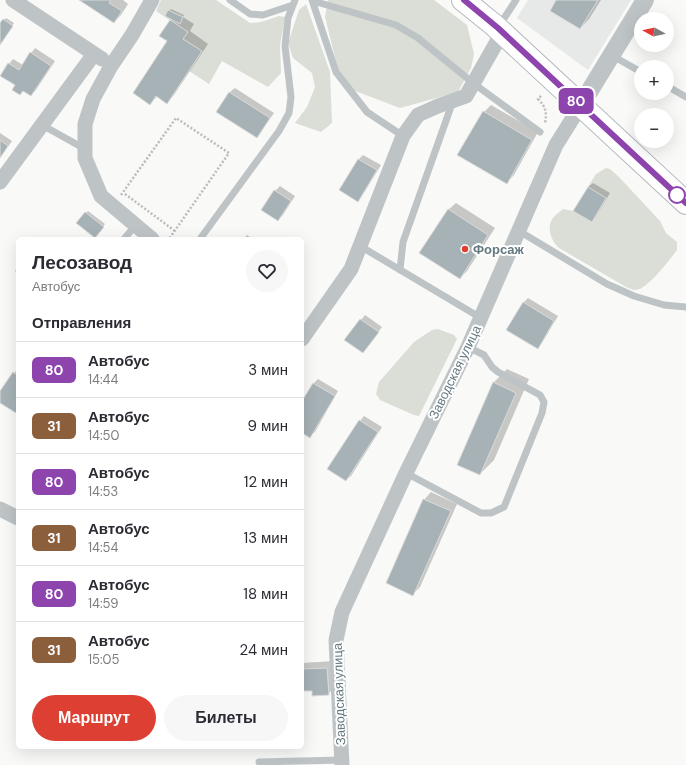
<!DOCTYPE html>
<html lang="ru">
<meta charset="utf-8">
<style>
body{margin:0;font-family:"DM Sans",sans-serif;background:#f7f7f7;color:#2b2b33;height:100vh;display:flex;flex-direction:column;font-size:15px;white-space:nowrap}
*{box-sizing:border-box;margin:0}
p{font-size:13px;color:#7c7c81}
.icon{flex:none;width:22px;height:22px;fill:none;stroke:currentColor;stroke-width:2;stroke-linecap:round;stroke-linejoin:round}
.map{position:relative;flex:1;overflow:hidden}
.details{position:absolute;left:16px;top:237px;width:288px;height:512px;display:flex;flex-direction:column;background:#fff;border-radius:6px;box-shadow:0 4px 16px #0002}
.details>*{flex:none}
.badge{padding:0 8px;border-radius:6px;font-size:14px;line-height:26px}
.needle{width:26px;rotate:278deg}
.fabs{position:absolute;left:634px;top:12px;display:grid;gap:8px}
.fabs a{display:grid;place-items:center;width:40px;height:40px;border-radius:50%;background:#fff;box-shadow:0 4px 16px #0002;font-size:20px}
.map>.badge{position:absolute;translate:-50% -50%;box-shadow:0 0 0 2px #fff}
h2{padding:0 16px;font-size:15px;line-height:36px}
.round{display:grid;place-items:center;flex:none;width:42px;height:42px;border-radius:21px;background:#f7f7f7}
.summary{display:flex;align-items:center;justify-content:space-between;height:68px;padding:0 16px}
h1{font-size:19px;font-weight:700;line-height:30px}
.cta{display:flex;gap:8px;margin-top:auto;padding:8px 16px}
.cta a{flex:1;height:46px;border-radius:24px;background:#dd4033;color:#fff;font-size:16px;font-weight:700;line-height:46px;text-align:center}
.cta a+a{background:#f7f7f7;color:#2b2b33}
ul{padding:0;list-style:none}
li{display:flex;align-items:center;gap:12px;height:56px;padding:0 16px;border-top:1px solid #e1e1e2}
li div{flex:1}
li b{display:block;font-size:15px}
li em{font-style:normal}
li .badge{min-width:44px;font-weight:700;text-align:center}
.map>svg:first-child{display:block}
</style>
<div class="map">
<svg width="686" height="765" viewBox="0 0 686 765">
<rect width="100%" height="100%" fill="#f9f9f7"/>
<!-- built -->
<path fill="#e7e9e8" d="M528,0H631L588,70L517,18Z"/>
<!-- green -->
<path fill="#daded6" d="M161,0H216L250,23L261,22L279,16L285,17L280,45L281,73L268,87L222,61L209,84L189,71L202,51L183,39L187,32L156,11Z
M328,0H434L467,25L474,54L471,68L458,92L400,108L342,86L325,17Z
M306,4L330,72L332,123L321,132L295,123L307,107L315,87L312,73L293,58L288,43L299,10Z
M606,168L610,169L619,177L660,221L666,233L677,242V250C670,259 648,289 636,290C633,290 629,288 626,287L559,248C551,240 546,228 553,218C555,215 560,212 563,209L573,211L592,221L606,198L588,187L596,174Z
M438,329L454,335L457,339L419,416L414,415L380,400L376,394L379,382L414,342L432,330Z"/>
<!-- shadow -->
<path fill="#0003" d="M80,0H123L128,4L121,15L114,22Z
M557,0H601L589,19L580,28Z
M171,9L184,15L183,17L194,24L190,31L208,44L174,95L167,102L158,96L150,103L169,41L171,21L172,19L169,11Z
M6,18L14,23L0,43V25Z
M35,48L55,61L36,90L31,95L16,85L9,64L13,59L23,65Z
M235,88L274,113L257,137L218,111L230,92Z
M491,105L538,132L514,175L507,182L484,112Z
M0,133L12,141L0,158Z
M363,155L381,165L362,196L358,201L340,190L359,159Z
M593,183L610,193L596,216L592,220L588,187Z
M280,186L295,196L283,215L278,220L262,210L275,191Z
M456,203L495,228L467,271L460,278L448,210Z
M88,211L105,224L97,235L86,213Z
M247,235L253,239H243Z
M18,267V274L15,271Z
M528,298L558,316L542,343L538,347L523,303Z
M365,315L382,327L363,352L346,339Z
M18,368V410L0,402V393Z
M507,369L529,379L494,460L480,474L493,383Z
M318,379L338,391L315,432L310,436L302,432V403L313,384Z
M364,416L382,427L351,476L346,480L360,421Z
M431,492L457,504L420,587L413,594L424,500Z
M334,661L335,687L328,694L312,689L302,690V663Z"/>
<!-- building -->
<path fill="#a7b2b6" stroke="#dbdad9" d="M79,0H111L109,3L122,11L114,23Z
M556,0H598L580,29L550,11Z
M168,10L183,17L180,24L165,16Z
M3,19L13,26L0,45V23Z
M170,20L188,32L183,39L202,51L167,104L156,96L150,105L133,93L167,41L159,36Z
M30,52L51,66L31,96L23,91L20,95L12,90L15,85L0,76L8,63L19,70Z
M229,92L270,118L257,138L216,112Z
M483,111L532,140L507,184L457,155Z
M0,140L8,146L0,158Z
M358,159L377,170L358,202L339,190Z
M588,187L606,198L592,222L573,211Z
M274,190L291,201L278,221L261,210Z
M448,209L488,235L460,279L419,253Z
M85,212L104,227L95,238L76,223Z
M523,302L554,321L538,349L506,330Z
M360,319L379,332L363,353L344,340Z
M13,372L18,376V410L16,413L0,403V391Z
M493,382L516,393L480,475L457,465Z
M313,383L335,396L310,438L302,433V401Z
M359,420L378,432L346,481L327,469Z
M423,499L451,511L413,596L386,583Z
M327,668L329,695L312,696V691H302V669Z"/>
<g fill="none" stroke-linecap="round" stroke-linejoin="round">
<defs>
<path id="primary" d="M463,0L494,25L686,203"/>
</defs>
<!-- primary casing -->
<use href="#primary" stroke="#b4babd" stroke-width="24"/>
<!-- path -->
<path stroke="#b9bdbf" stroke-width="2.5" stroke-dasharray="2 2" stroke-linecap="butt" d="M541,96L538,99C546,107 547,113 545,123
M125,194L175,231
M121,195L176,118L229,153L169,239"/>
<!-- service -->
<path stroke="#bec4c6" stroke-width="7" d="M230,0L250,14L263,15L293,5
M312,0L336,72L367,112L403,136
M313,1L396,25L418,38L473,83L540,132
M499,26L516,0
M611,55L641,72
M667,86L686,97
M42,125L85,149
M519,231L607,284L634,296L664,305L686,307
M124,239L135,226
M200,239L279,131L289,113L291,97L285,46L288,18L295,0
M360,246L481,318
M400,270L403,242L453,101
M406,473L481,513H491L504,507L542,413L544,402L540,395L498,372L492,367L484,355L468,347
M259,762L342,760"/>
<!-- minor -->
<path stroke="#bec4c6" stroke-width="15" d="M13,0L102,59
M0,182L94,54
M152,239L101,196L85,158V124L93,99L111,66L132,35L152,0
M302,339L351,269L403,136L418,115L438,106L466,96L502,33
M0,509L18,518
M342,765L336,640L342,612L406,473L468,347L556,145L581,105"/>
<!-- tertiary -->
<path stroke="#bec4c6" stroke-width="18" d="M581,105L645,0"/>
<!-- primary -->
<use href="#primary" stroke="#fff" stroke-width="22"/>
</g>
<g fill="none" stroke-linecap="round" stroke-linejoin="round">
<defs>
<path id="line" d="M464,0L498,28L686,203"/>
</defs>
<!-- line casing -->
<use href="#line" stroke="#fff" stroke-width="9"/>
<!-- line -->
<use href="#line" stroke="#8e44ad" stroke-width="6"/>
</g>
<!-- markers -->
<circle fill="#fff" stroke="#8e44ad" stroke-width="2" cx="677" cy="195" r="8"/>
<circle fill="#dd4033" stroke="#fff" stroke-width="1.5" cx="465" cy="249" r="4"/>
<g text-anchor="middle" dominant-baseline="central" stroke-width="4" stroke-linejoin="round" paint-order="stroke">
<!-- poi labels -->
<g font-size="13" font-weight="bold" fill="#657980" stroke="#fff" text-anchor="start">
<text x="473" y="249">Форсаж</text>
</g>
<!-- street labels -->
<g font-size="13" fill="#657980" stroke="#fff">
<text transform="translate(455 372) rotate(-64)">Заводская улица</text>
<text transform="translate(339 694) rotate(-92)">Заводская улица</text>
</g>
</g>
</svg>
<div class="fabs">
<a><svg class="needle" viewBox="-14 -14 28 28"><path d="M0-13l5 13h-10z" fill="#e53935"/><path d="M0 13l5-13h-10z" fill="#7c7c81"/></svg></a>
<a>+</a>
<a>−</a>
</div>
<b class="badge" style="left:576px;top:101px;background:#8e44ad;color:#fff">80</b>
<section class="details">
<div class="summary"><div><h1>Лесозавод</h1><p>Автобус</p></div><a class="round"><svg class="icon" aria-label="heart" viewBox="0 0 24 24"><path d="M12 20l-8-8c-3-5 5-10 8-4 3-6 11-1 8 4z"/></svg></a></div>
<h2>Отправления</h2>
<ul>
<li><span class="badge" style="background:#8e44ad;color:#fff">80</span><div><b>Автобус</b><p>14:44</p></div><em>3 мин</em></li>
<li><span class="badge" style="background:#8b5e3c;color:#fff">31</span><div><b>Автобус</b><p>14:50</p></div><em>9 мин</em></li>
<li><span class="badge" style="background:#8e44ad;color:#fff">80</span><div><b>Автобус</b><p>14:53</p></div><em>12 мин</em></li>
<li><span class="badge" style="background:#8b5e3c;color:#fff">31</span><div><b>Автобус</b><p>14:54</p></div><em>13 мин</em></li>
<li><span class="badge" style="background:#8e44ad;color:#fff">80</span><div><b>Автобус</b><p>14:59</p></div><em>18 мин</em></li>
<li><span class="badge" style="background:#8b5e3c;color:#fff">31</span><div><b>Автобус</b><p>15:05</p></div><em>24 мин</em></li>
</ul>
<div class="cta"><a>Маршрут</a><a>Билеты</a></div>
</section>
</div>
